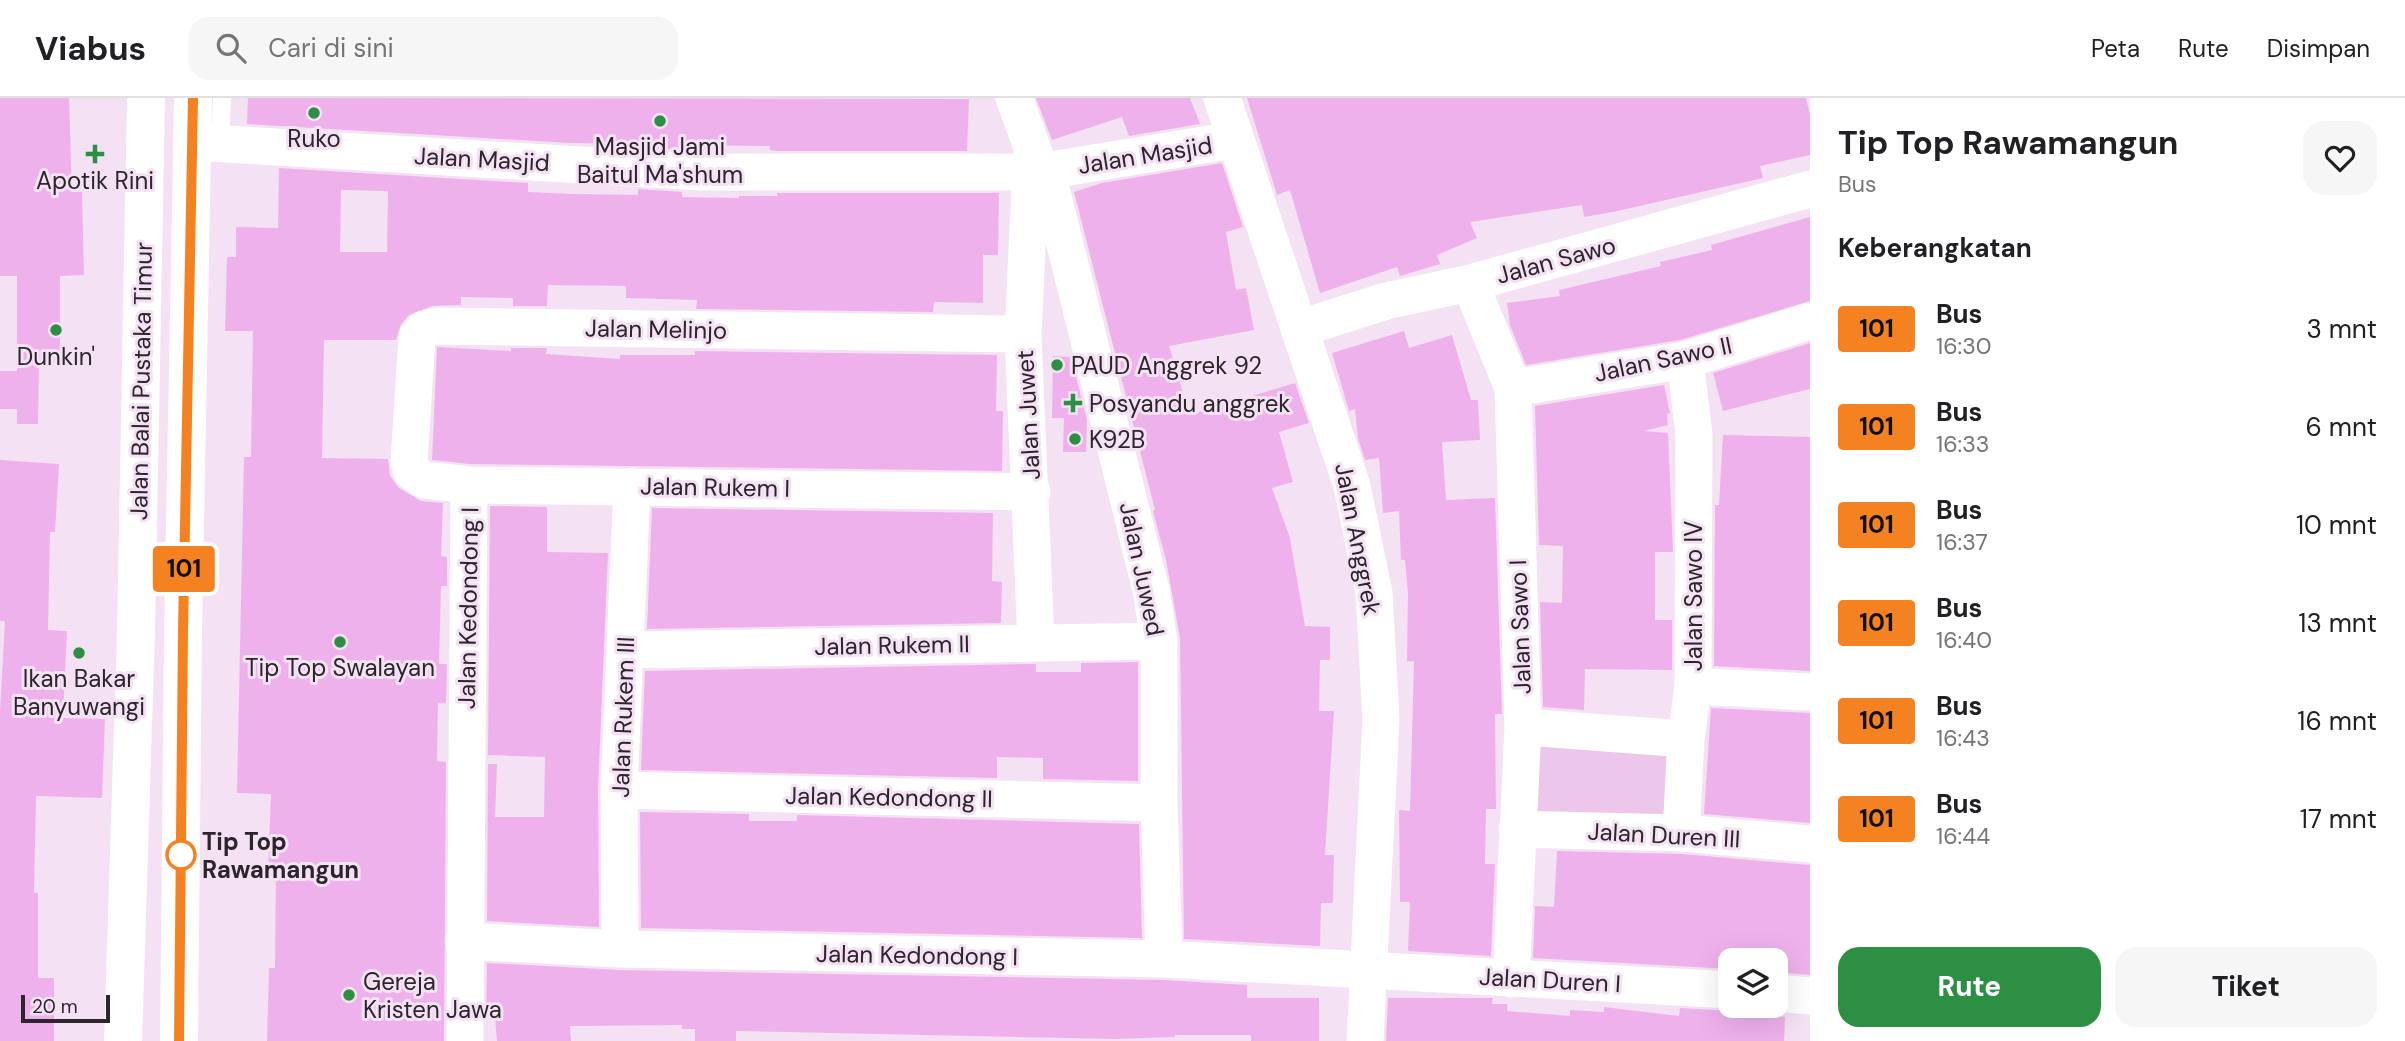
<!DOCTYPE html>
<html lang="id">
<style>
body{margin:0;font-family:"DM Sans",sans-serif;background:#f6f6f6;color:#202124;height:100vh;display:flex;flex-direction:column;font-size:26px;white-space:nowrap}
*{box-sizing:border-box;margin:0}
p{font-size:23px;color:#757577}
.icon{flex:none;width:38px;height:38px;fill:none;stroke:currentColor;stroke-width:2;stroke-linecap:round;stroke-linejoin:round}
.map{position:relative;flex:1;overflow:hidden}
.details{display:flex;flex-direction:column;background:#fff;width:595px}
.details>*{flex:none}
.badge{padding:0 14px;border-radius:5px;font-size:24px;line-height:46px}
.controls{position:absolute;left:1718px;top:850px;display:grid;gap:14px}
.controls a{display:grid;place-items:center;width:70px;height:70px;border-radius:14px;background:#fff;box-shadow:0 7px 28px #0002;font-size:35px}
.scale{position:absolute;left:21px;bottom:18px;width:89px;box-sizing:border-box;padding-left:7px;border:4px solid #2c252c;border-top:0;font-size:19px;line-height:24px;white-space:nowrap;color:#2c252c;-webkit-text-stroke:5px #f4e1f3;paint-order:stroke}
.map>.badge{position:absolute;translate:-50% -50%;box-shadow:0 0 0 4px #fff}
h2{padding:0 28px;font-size:26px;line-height:63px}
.round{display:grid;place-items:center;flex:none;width:74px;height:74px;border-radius:21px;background:#f6f6f6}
.head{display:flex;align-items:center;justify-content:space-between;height:119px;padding:0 28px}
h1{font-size:33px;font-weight:700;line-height:52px}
.cta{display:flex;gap:14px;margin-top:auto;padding:14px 28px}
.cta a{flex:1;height:80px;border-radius:21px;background:#2c8f44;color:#fff;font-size:28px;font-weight:700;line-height:80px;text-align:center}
.cta a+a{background:#f6f6f6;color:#202124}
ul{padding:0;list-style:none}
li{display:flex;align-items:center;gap:21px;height:98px;padding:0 28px}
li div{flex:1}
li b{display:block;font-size:26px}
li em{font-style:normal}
li .badge{min-width:77px;font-weight:700;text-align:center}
header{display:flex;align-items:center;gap:42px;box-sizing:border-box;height:98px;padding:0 35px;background:#fff;border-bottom:2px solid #e0e0e0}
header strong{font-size:33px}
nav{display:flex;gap:38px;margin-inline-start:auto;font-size:24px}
.search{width:490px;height:63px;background:#f6f6f6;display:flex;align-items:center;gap:18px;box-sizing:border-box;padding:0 24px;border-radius:21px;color:#757577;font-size:26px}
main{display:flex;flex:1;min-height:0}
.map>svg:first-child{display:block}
</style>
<header>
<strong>Viabus</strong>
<div class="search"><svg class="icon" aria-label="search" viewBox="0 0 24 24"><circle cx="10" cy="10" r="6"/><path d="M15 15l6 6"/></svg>Cari di sini</div>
<nav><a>Peta</a><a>Rute</a><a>Disimpan</a></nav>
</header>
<main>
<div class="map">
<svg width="1810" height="943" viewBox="0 0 1810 943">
<rect width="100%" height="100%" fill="#f4e1f3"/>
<!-- green -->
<path fill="#edc6eb" d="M1533,641L1667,648L1665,730L1533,726Z"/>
<!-- building -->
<path fill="#efb1ec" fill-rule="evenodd" d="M0,0H69L72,94H82L84,177L60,178V263H39L38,326H17V311H0V273H17V178H0Z
M248,0L969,1L967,53H778L770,52V48L683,47V52L639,49V46L570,45L247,26Z
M1036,0H1190L1200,26L1129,38L1122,19L1052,42Z
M1247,0H1806L1810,17V57L1760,68L1763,80L1613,114L1584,119L1582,107L1470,124L1477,140L1437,157L1440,166L1400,178L1397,169L1320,195L1290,92L1277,97Z
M1222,65L1243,129L1226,134L1236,192L1246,190L1254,232L1169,248L1190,317L1295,285L1309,325L1279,334L1293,384L1272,390L1290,440L1305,528L1330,529V562H1320L1319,613H1334L1325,757H1334L1333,805H1321L1320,848L1184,841L1180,540L1166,462L1153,413L1155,412L1074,94L1102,85Z
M279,70L528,85V94L573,96L638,97V91L682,94V99L739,100V98H777V95H999L998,157H983V205L934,204L933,214L696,211L697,202L626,200V188L548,187L547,208H513V200L461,199V207L432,208L409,217L401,226L396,242H324L322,360L388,361L390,378L399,390L421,403L443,405L441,458L447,459V488H441L439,566H447L446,605H438L437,663L446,664L444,943H267L269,870H275L276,772H268L271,696L237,695L244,359H251L253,233H225L227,159H236V129L278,130ZM341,92L388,93L387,154H340Z
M1810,119V203L1680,242L1526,267L1510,227L1507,205L1560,198L1559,192L1661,168L1660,164L1712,152L1711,147Z
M1404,233L1409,250L1452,237L1471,302H1478L1480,342L1442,344L1446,402L1495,400L1502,616H1495L1496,711H1486L1485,766H1495L1491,858L1408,853L1410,804H1400L1399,712L1410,713L1414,563H1407L1408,494L1405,462H1401L1399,413L1383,415L1379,360L1365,362L1358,340L1355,311L1349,313L1332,255Z
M1810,245V291L1723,313L1713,275Z
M437,249L511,253V250H547L546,256L620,261V257H695V253L997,257L996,313H1003L1002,373L470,366L432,362Z
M1053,258L1071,259L1087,322L1086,354H1063L1064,320H1052Z
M1664,287L1670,315L1667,316L1668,327L1644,333L1668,335L1673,454H1655V522H1672V572L1585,571L1584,612L1543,609L1540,504L1562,505L1563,448L1539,447L1535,308Z
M1723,337L1810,339V573L1714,568L1715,407H1719Z
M0,362L59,366L55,434H50L48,532L67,533L63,620L105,621L102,700L36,698L34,795H38V880H54V943H0V614L5,523H0Z
M490,408L547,409V454L608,455L598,691L599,829L487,823L488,666H497L495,719H544L545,659L488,657Z
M652,410L993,415L992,483L1002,484L1001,525L647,531Z
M1138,564V683L1043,681V660L997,659V680L641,672L645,573L1036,566V574H1081V565Z
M1711,610L1810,615V725L1704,716Z
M640,714L749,716V723H797V717L1139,726L1142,840L641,830Z
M1557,753L1682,756L1810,767V877L1776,874V863H1731V871L1533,860L1535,808L1554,809Z
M487,865L619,872L1163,882L1247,887V900H1319V943H1251V937H1175V939L1116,941L736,933V943H695V931H682V927L570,928L571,943H497L495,919H486Z
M1388,900H1493L1492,906H1507V913L1570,918V912L1604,914V909L1679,918L1680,910L1731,913L1785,919L1784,943H1386Z"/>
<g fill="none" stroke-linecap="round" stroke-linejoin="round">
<!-- service -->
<path stroke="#fff" stroke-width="18" d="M220,46L222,0"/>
<!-- minor -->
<path stroke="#fff" stroke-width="37" d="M1014,0L1036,60
M1222,0L1352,388L1374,495L1381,622L1365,943
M192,44L700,74H1024
M1057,71L1234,42
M1030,90L1023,236L1036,545
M1051,90L1151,492L1159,543V705L1164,861
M1470,185L1513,290L1523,629L1511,881
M1301,230L1386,203L1470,185L1810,91
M1023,236L437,228L424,231L417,239L409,364L411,373L424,382L469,387L1032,394
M1513,290L1685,262L1810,223
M626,552L1159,543
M1693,588L1810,594
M1523,629L1686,641
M619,692L1159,705
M1517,731L1681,735L1810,746
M1681,735L1686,641L1693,588L1694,337L1685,262
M464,843L620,851L1164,861L1731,892
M620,851L619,692L632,388
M1776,895L1810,898
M465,943L469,387"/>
<!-- tertiary -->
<path stroke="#fff" stroke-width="38" d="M123,943L136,534L146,0
M179,943L183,534L193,0"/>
</g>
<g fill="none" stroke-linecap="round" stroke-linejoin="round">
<defs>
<path id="line" d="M179,943L183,534L193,0"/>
</defs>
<!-- line casing -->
<use href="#line" stroke="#fff" stroke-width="16"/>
<!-- line -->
<use href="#line" stroke="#f58220" stroke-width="10"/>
</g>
<!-- markers -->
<g fill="#2c8f44" stroke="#f4e1f3" stroke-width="2.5">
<circle cx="314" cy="15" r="7"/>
<circle cx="660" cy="23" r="7"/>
<path d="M91.5 45.5h7v7h7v7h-7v7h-7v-7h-7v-7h7z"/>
<circle cx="56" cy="232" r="7"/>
<circle cx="1057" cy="267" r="7"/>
<path d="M1069.5 294.5h7v7h7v7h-7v7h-7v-7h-7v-7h7z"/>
<circle cx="1075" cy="341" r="7"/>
<circle cx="340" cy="544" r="7"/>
<circle cx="79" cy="555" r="7"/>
<circle cx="349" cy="897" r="7"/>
</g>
<circle fill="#fff" stroke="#f58220" stroke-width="3.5" cx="181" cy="757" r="14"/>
<g text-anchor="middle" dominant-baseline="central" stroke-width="6" stroke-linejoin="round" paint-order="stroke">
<!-- poi labels -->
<g font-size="24" fill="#2c252c" stroke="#f4e1f3">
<text x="314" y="40">Ruko</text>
<text x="660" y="48">Masjid Jami<tspan x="660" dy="28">Baitul Ma'shum</tspan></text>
<text x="95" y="82">Apotik Rini</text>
<text x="56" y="258">Dunkin'</text>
<text x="1071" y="267" text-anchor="start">PAUD Anggrek 92</text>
<text x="1089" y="305" text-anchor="start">Posyandu anggrek</text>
<text x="1089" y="341" text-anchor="start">K92B</text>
<text x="340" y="569">Tip Top Swalayan</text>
<text x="79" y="580">Ikan Bakar<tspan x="79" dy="28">Banyuwangi</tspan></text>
<text x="363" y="883" text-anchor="start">Gereja<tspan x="363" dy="28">Kristen Jawa</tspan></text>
</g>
<!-- street labels -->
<g font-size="24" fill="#2c252c" stroke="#f4e1f3">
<text transform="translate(1145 57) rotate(-9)">Jalan Masjid</text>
<text transform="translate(482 61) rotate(3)">Jalan Masjid</text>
<text transform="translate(1556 162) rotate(-15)">Jalan Sawo</text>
<text transform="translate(656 231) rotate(1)">Jalan Melinjo</text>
<text transform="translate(1663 261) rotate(-12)">Jalan Sawo II</text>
<text transform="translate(141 283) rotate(-89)">Jalan Balai Pustaka Timur</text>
<text transform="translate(1028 317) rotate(-93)">Jalan Juwet</text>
<text transform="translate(715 389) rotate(1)">Jalan Rukem I</text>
<text transform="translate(1358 441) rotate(79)">Jalan Anggrek</text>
<text transform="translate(1142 471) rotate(78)">Jalan Juwed</text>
<text transform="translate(1693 498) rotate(-90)">Jalan Sawo IV</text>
<text transform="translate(468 510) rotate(-89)">Jalan Kedondong I</text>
<text transform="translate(1520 529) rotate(-92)">Jalan Sawo I</text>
<text transform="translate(892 547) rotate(-1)">Jalan Rukem II</text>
<text transform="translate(623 619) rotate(-88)">Jalan Rukem III</text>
<text transform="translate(889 699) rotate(1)">Jalan Kedondong II</text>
<text transform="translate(1664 737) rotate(3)">Jalan Duren III</text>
<text transform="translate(917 857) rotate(1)">Jalan Kedondong I</text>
<text transform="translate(1550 882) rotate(3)">Jalan Duren I</text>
</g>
<!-- stop labels -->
<g font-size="24" font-weight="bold" fill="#2c252c" stroke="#f4e1f3" text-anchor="start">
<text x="202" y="743">Tip Top<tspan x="202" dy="28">Rawamangun</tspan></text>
</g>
</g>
</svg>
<div class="controls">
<a><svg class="icon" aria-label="layers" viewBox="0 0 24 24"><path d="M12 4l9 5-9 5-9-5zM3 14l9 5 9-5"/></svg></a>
</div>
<div class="scale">20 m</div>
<b class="badge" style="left:184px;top:471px;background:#f58220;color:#111">101</b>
</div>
<section class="details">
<div class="head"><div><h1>Tip Top Rawamangun</h1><p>Bus</p></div><a class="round"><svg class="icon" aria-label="heart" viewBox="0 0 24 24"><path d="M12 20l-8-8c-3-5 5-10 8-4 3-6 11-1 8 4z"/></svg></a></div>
<h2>Keberangkatan</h2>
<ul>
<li><span class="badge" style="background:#f58220;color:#111">101</span><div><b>Bus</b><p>16:30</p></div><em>3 mnt</em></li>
<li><span class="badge" style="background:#f58220;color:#111">101</span><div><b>Bus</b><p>16:33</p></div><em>6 mnt</em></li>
<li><span class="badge" style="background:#f58220;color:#111">101</span><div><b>Bus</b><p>16:37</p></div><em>10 mnt</em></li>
<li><span class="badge" style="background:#f58220;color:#111">101</span><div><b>Bus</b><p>16:40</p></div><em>13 mnt</em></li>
<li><span class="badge" style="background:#f58220;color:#111">101</span><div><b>Bus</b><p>16:43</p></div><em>16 mnt</em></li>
<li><span class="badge" style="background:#f58220;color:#111">101</span><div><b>Bus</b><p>16:44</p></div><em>17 mnt</em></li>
</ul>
<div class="cta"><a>Rute</a><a>Tiket</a></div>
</section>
</main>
